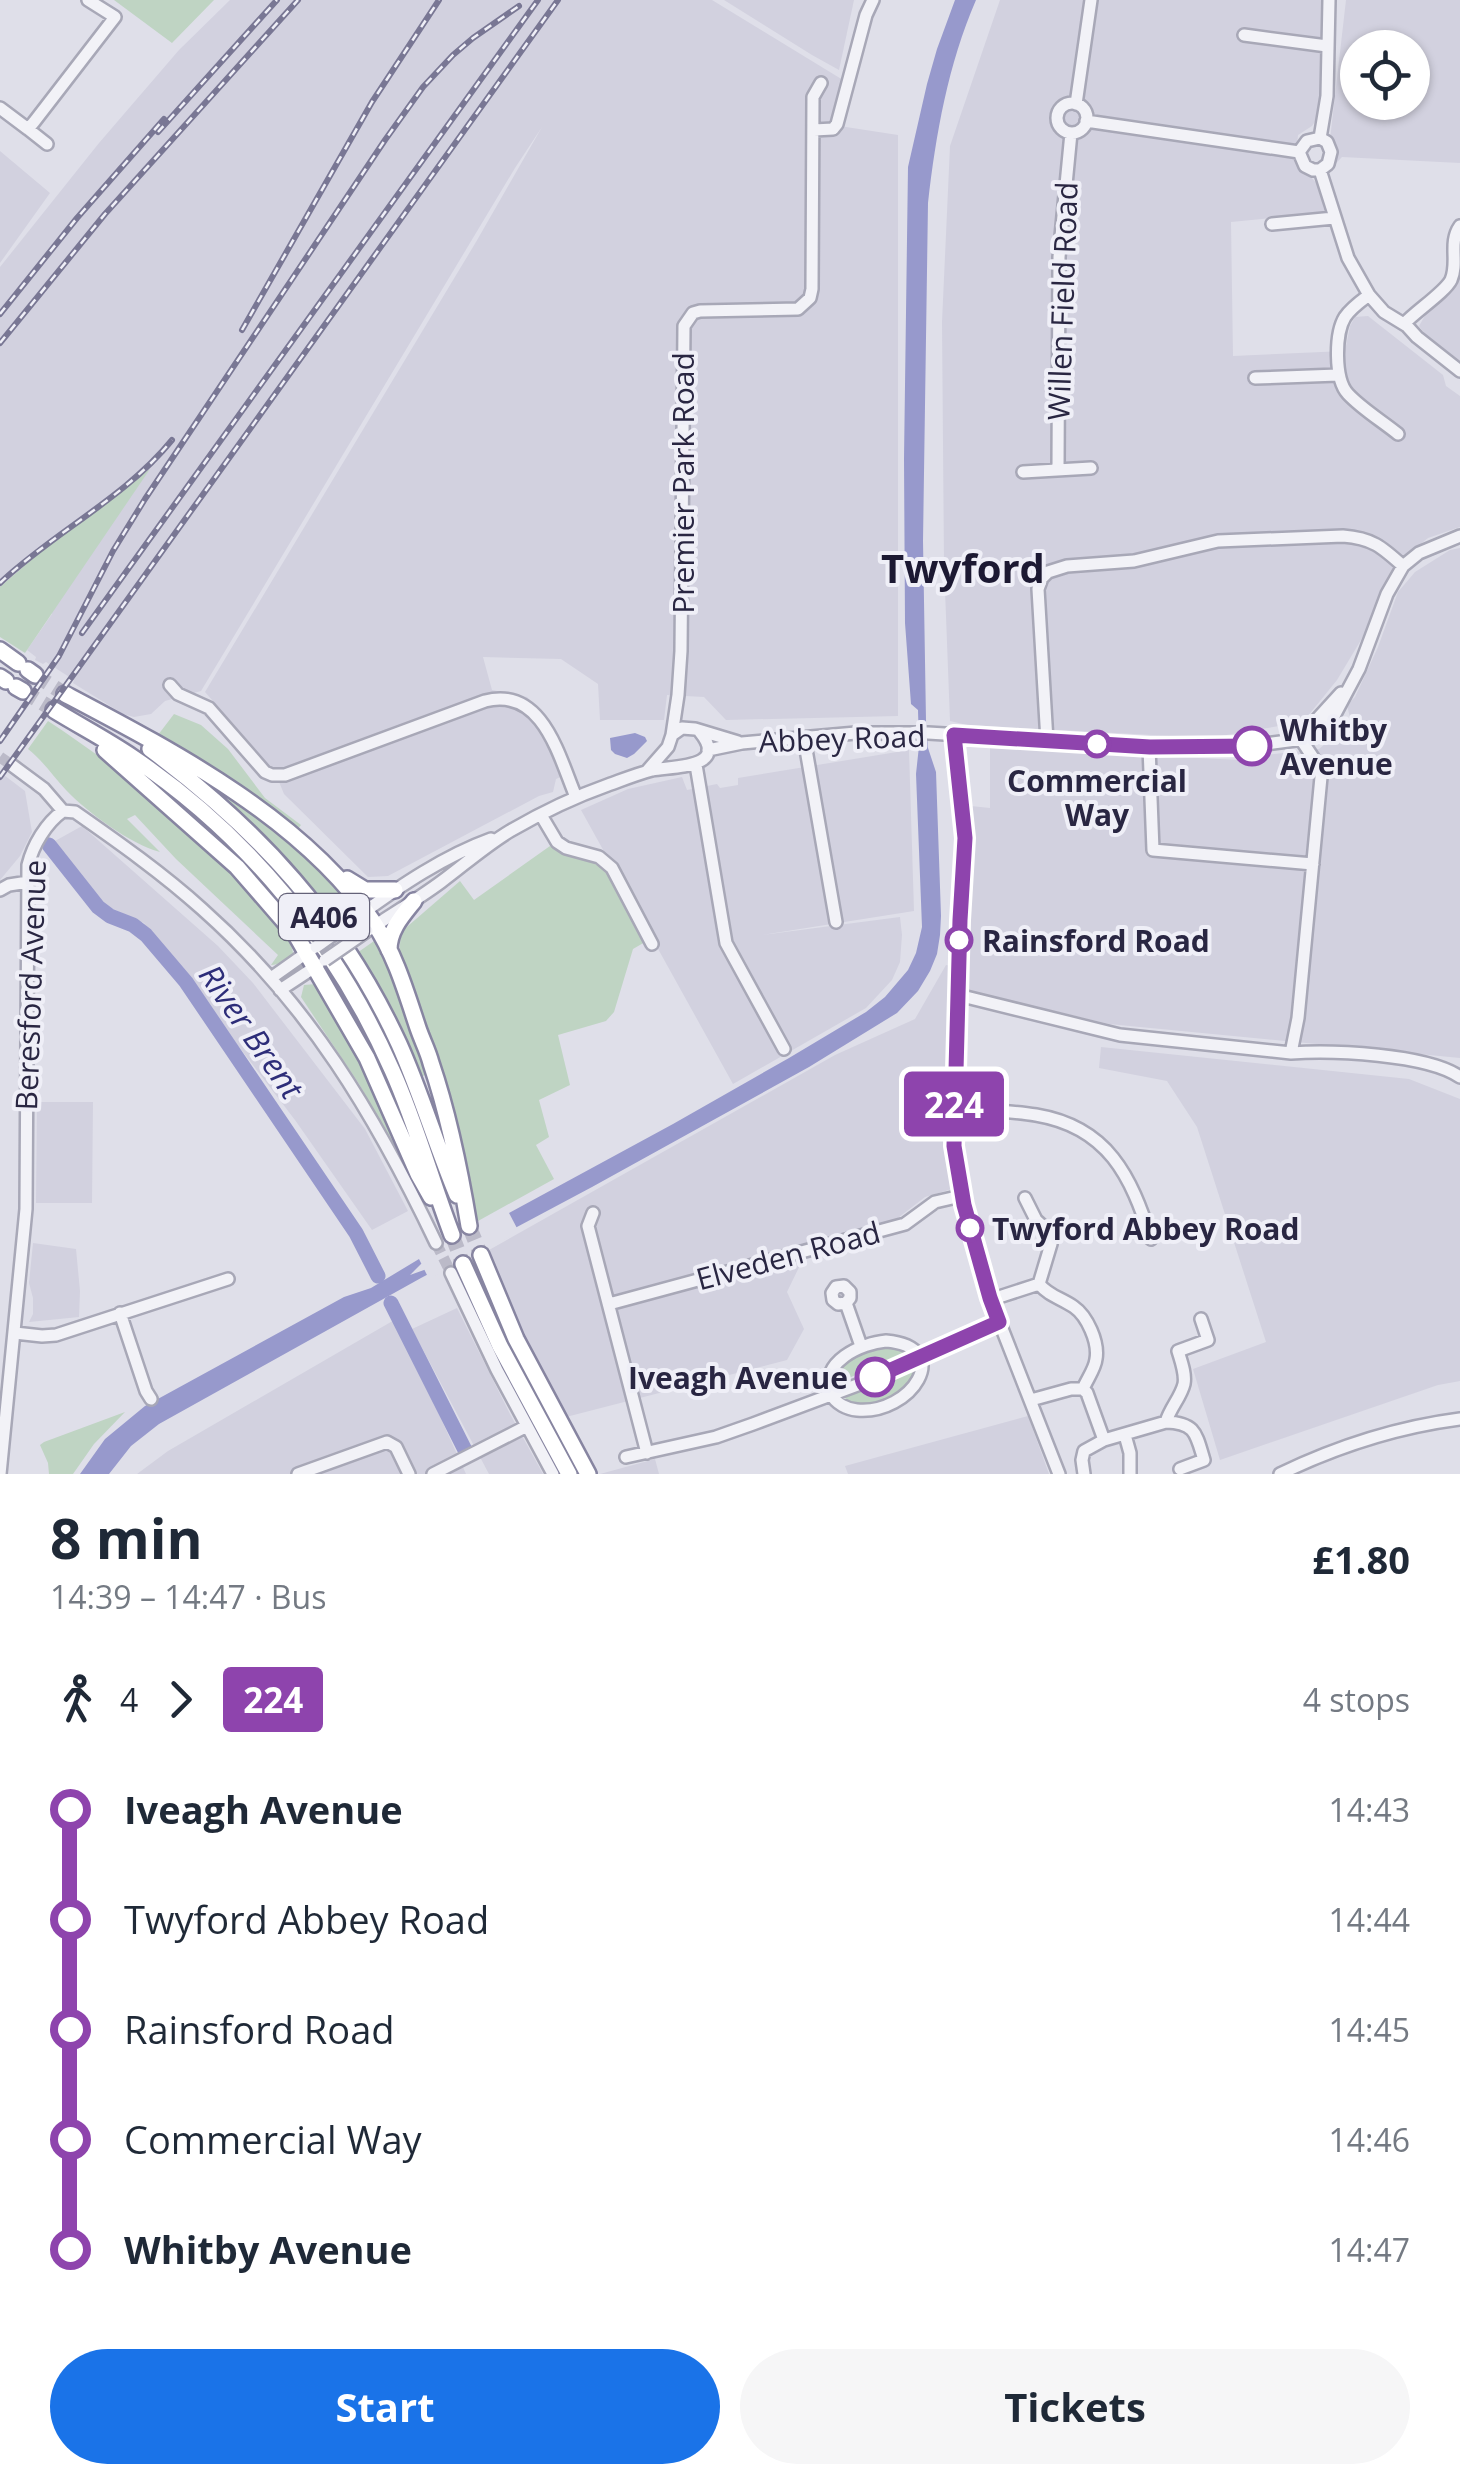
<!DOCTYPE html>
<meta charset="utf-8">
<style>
body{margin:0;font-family:"Open Sans",sans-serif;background:#f6f6f7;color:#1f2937;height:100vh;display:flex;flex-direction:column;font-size:38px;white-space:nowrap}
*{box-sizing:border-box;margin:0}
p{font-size:32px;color:#747a83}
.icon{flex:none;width:55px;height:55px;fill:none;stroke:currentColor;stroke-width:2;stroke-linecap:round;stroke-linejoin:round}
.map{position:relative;height:1474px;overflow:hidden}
.sheet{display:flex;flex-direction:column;background:#fff;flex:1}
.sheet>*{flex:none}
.badge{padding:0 20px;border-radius:8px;font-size:35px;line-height:65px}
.buttons{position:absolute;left:1340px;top:30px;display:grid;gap:20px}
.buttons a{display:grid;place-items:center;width:90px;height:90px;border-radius:50%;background:#fff;box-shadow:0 2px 8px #0004;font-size:50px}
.map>.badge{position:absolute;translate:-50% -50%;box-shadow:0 0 0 5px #fff}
.legs{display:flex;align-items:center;gap:15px;height:110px;padding:0 50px;font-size:32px}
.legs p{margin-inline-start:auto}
.summary{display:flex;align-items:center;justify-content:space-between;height:170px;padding:0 50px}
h1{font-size:55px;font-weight:700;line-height:75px}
.primary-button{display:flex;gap:20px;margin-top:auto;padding:20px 50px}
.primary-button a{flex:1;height:115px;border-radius:60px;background:#1a73e8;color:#fff;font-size:40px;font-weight:700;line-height:115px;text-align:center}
.primary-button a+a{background:#f6f6f7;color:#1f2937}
ul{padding:0 50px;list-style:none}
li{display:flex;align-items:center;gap:35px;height:110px;font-size:38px}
li i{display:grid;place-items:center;width:15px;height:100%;margin:0 12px;background:currentColor}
li i::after{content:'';width:25px;height:25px;margin:-12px;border:8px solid;border-radius:50%;background:#fff}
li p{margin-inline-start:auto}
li:first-child i{background:linear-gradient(#0000 50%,currentColor 0)}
li:last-child i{background:linear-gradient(currentColor 50%,#0000 0)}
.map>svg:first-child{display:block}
</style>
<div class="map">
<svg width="1460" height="1474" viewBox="0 0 1460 1474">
<rect width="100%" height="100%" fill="#dfdfe9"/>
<!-- built -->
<path fill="#d2d1df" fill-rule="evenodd" d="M230,0H712L843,80L833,125L898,135V716L726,720L704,697L667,695L664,720H600L598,684L561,659L483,657L492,690L527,697L547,720L572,772L556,779L553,792L539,796L388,876L368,877L284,794L275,772L205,692L476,242L542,127L515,168L201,691L165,701L151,714L134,717L123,714L73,683L74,680L46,662L43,664L35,660L36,657L27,650L52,614L38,554L0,588V267L99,143L179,50Z
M724,0H854L839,70L812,55Z
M1000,0H1330L1322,111L1312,126L1298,135L1296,160L1318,185L1325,213L1231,222L1233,356L1345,351L1350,326L1355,317L1368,316L1443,375L1446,386L1460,396V527L1428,538L1397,563L1361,640L1337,680L1303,722L1209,738L967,725L950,721L944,564L942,322L950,146Z
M1346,0H1460V163L1342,157L1326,174ZM1358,48H1412V102H1358Z
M0,151L50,193L0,263Z
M1460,217V361L1425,334L1419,326L1434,300L1457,279V241Z
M1460,548V1058L1109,1024L966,990L971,806L990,808V748L1240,760L1256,756L1319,749L1351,722L1347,705L1355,697L1378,647L1398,592L1415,572L1450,550Z
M909,750L914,911L762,935L900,917L902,935L900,962L892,980L866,1008L733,1084L581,810L628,789L682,777L687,790L717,784L720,788L738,785V778Z
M0,772L25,791L32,832L20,856L0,880Z
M82,826L218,946L253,983L365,1129L408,1211L372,1230L295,1120L144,923L109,907L92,892L55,841Z
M946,965L952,966L944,1119L955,1188L925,1197L894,1221L800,1244L803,1259L787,1292L804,1329L787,1360L566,1417L517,1325L489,1250L835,1055L915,1019Z
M1101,1047L1409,1079L1460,1099V1381L1438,1385L1220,1460L1193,1369L1266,1342L1197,1127L1167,1081L1099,1068Z
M37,1102H93L92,1203H36Z
M33,1243L76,1249L80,1291L79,1317L29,1322L33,1314V1298L29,1283Z
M457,1308L510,1414L543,1474H489L412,1329Z
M396,1319L466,1474H137L168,1451Z
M1028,1416L1049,1474H848L845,1466Z
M655,1459L659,1474H600Z"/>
<!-- green -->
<path fill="#bfd4c3" d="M114,0H214L172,43Z
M150,469L25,653L0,637V587L38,554Z
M174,714L201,725L228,749L265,798L301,825L298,829L158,735Z
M48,721C127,773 203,836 264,908C275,921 291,936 293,953C288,960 279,965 271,965L278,955L176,859L135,815L127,819L160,852C130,844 87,812 66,790C53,776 43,761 28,749Z
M223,792C256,817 340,873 352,910L336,921C302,874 264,834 221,795Z
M550,846C568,859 577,855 594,863C616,874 633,919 645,942L633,949L614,1012L606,1021L558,1035L570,1085L539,1100L549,1137L536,1145L554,1179L469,1226L459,1165L398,969L401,932L460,881L474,900Z
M374,941C399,970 415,1037 425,1075L421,1077L389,1004L357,953Z
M316,984L372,1078L393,1125L410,1175L359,1084L301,997L304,985Z
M895,1346L906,1350V1353L842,1381L838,1379C845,1353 871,1347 895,1346Z
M907,1371L915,1373C905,1400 871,1412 845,1401L846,1396Z
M125,1412L94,1444L73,1474H49L48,1463L40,1445L44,1442Z"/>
<!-- water -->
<path fill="#9799cc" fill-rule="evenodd" d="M955,0H976C948,65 936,133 928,203L923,541L926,721L928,748L936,772L941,916L940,935L937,954L930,971L918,991L897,1013L809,1067L592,1187L421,1278L159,1424L131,1446L109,1474H80L105,1439L145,1406L344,1297L371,1288L419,1259L509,1213L673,1124L789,1058L866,1012L885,997L908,970L916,953L922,927L916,774L919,746L918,710L911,704L905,623L904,459L908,167L927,84L937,49ZM504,1221L507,1227L424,1270L410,1275L421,1264Z
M635,733L645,737L647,741L634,754L627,758L615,754L611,750L610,738Z"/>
<!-- pier -->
<path fill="#dfdfe9" d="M507,1209L519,1232L429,1279L417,1255Z"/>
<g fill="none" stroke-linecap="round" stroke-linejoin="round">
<!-- river -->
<path stroke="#9799cc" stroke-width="15" d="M49,845L98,907L110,916L133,925L146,935L186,982L356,1233L378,1276
M391,1303L466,1452"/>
<!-- minor-tunnel -->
<path stroke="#bbbac8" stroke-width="11" stroke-dasharray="11 5.5" stroke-linecap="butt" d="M0,757L13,766
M436,1243L451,1273"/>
<!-- highway-tunnel -->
<path stroke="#bbbac8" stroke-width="15" stroke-dasharray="15 8" stroke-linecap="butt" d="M35,675L65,694
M23,691L54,710
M469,1226L481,1255
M452,1235L463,1264"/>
<defs>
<path id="minor" d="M1244,35L1327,46
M1057 118a15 15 0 1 1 30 0a15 15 0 1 1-30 0Z
M1076,104L1091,0
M0,108L28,129L34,122L115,17L88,0
M1086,121L1299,152
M28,129L47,144
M814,130L833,129L837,124L866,15L873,0
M1320,138L1327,96L1329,0
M1320,138L1307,141L1299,152L1305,166L1313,170H1320
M1320,138L1327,142L1331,152L1328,164L1320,170
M1320,170L1348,258L1369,295L1384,312L1407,326L1417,337L1460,371
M1272,224L1334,218
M1369,295C1361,301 1351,308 1345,317C1335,333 1334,379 1348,394C1362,409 1382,421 1398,434
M1404,324C1416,311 1445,292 1451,280C1459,262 1448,243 1460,226
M1255,378L1338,375
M1058,469L1059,257L1071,133
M1023,472L1091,468
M170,685L178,694L209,708L265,772L272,775H285L485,701C543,686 559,757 576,797
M672,735L678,695L681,651L684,326L693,313L700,311L798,309L810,298L812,289L813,97L821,83
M954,735L965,837L959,936L954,1146L961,1196L990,1298L1059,1474
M804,738L836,922
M1300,738L1341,693
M1047,741L1038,589L1042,578L1048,572L1067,566L1134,561L1218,541L1343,536C1372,538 1382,547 1403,566
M1149,747L1153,850L1313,864
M708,750L742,743L856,733H928L1162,747L1250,746L1311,738L1327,725L1334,716L1359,669L1387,594L1403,566L1419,553L1460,536
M696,765L726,943L784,1049
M13,766L44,789L63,811L75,812C118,842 162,873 202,909C309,1004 375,1115 436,1243
M647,771L668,747L672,735L682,728L695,729L738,742
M541,815L557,842L566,848L599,857L612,868L652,944
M0,890L9,885L28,882
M360,915C400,886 444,856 491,839
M370,929C394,913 418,899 441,882C464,865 485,846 510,831C541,813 574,797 608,785C622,780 637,774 652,770C672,766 730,769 700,732
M271,978L312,949
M280,990L318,965
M958,995L1120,1035L1291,1053C1331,1050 1427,1054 1460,1077
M1291,1053L1298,1018L1321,777L1320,768L1300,738
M954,1099L974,1100L981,1110C999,1111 1018,1112 1036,1115C1108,1127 1131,1176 1151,1239
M954,1119L974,1118L981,1110
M1025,1198L1036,1220L1048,1231L1051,1244L1039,1284C1049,1296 1061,1298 1074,1307C1087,1316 1099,1342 1096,1359C1095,1369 1087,1379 1083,1389H1071L1031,1400
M593,1213L588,1226L647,1453
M451,1273L497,1370L553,1474
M1002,1296L1039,1284
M846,1303L838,1304L833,1300L832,1293L836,1287L844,1286L850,1292V1298L846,1303L861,1346
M609,1304L905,1224L935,1202L961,1196
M120,1313L146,1391L151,1399
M15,1333L42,1336L56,1335L228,1279
M886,1341C956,1347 911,1415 857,1410C847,1409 836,1404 831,1394C818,1362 862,1343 886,1341Z
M1083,1389L1087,1393L1104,1440L1166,1422
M1125,1435L1130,1453V1474
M626,1457L716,1437L753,1424L868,1381L999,1322
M1180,1469L1204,1460C1196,1434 1196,1423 1166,1422C1170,1408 1181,1397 1184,1384C1186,1374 1181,1361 1178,1351L1208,1340L1201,1319
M0,1474L26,1209L28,865C33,845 46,823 63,811
M298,1474L387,1442L396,1447L409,1474
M433,1474L527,1426
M1084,1474L1082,1460L1084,1451L1104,1440
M1280,1474C1336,1447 1398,1427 1460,1419"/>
<path id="highway" d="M0,650L18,663
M28,670L35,675
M0,677L6,681
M16,687L23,691
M65,694C173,751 304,819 374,923C395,954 406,992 418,1028C422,1040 428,1051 431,1063C449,1116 460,1171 469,1226
M54,710C80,726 107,740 132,757C248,835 336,943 392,1070C416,1123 431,1180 452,1235
M150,749C259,830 342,920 399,1044C421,1093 436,1145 457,1195
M105,750L237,867L296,935L367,1058L418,1174L431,1197
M347,879L365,890H395
M389,950C389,930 402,916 414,901
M481,1255L516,1339L588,1474
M463,1264L500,1346L569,1474"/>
</defs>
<!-- minor casing -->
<use href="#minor" stroke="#a8a8b7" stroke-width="16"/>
<!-- highway casing -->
<use href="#highway" stroke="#8785a1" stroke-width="20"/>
<!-- minor -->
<use href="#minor" stroke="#f2f2f7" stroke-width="11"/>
<!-- highway -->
<use href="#highway" stroke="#fff" stroke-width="15"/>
<defs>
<path id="rail" d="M158,132L277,0
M0,314L77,218L164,119
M242,330L372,102L439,0
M0,343L105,214L298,0
M0,583C54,532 125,498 172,440
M82,633L538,0
M0,741L59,656L113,551L145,499L385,140L423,87L453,55L473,38L519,6
M0,777L558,0"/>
</defs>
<!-- rail casing -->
<use href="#rail" stroke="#797794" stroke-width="6"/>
<!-- rail -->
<use href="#rail" stroke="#efeff7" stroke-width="2.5" stroke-dasharray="8" stroke-linecap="butt"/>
<defs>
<path id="minor-bridge" d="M316,947L358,917
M325,960L367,931"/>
</defs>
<!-- minor-bridge casing -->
<use href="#minor-bridge" stroke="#a8a8b7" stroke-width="16" stroke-linecap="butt"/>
<!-- minor-bridge -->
<use href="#minor-bridge" stroke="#f2f2f7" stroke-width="11"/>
</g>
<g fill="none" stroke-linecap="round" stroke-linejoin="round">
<defs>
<path id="line-1" d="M875,1377L999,1322L990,1298L964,1205L954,1146L960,920L965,838L954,735L1150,747L1252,746"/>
</defs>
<!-- line-1 casing -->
<use href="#line-1" stroke="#fff" stroke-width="22"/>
<!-- line-1 -->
<use href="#line-1" stroke="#8e44ad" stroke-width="15"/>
</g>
<!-- markers -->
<g fill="#fff" stroke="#8e44ad" stroke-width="5">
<circle cx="1097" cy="744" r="12"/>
<circle cx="1252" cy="746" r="18"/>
<circle cx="959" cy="940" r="12"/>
<circle cx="970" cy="1228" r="12"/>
<circle cx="875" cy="1377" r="18"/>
</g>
<g text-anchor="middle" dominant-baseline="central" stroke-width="8" stroke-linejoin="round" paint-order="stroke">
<!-- shield labels -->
<rect fill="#efeff7" stroke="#646278" stroke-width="2.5" x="279" y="894" width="90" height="46" rx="8"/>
<g font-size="28" font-weight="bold" fill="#292642">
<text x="324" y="917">A406</text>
</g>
<!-- street labels -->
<g font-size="30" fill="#292642" stroke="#efeff7">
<text transform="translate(1062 301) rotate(-88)">Willen Field Road</text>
<text transform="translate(682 483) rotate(-90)">Premier Park Road</text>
<text transform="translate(842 738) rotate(-2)">Abbey Road</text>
<text transform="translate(30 985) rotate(-88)">Beresford Avenue</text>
<text transform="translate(788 1255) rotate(-15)">Elveden Road</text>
</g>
<!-- stop labels -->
<g font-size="30" font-weight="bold" fill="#292642" stroke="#efeff7" text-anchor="start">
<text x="1280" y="729">Whitby<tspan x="1280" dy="34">Avenue</tspan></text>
<text x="1097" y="780" text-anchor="middle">Commercial<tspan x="1097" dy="34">Way</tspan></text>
<text x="982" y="940">Rainsford Road</text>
<text x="992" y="1228">Twyford Abbey Road</text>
<text x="848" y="1377" text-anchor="end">Iveagh Avenue</text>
</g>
<!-- water labels -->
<g font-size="32" font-style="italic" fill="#2d2d79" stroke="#efeff7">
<text transform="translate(252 1031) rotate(55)">River Brent</text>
</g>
<!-- district labels -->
<g font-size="40" font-weight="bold" fill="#1c1932" stroke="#efeff7">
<text x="963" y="567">Twyford</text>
</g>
</g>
</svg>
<div class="buttons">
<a><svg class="icon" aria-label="locate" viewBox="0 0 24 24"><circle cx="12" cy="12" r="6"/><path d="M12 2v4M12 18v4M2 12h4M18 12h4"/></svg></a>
</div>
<b class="badge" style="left:954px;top:1104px;background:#8e44ad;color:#fff">224</b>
</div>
<section class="sheet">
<div class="summary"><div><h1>8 min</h1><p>14:39 – 14:47 · Bus</p></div><b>£1.80</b></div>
<div class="legs"><svg class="icon" aria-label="walk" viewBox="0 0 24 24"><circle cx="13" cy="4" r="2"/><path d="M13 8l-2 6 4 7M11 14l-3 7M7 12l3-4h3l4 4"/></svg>4<svg class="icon" aria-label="forward" viewBox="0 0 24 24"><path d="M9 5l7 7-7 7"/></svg><b class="badge" style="background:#8e44ad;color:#fff">224</b><p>4 stops</p></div>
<ul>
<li><i style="color:#8e44ad"></i><b>Iveagh Avenue</b><p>14:43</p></li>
<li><i style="color:#8e44ad"></i><span>Twyford Abbey Road</span><p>14:44</p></li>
<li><i style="color:#8e44ad"></i><span>Rainsford Road</span><p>14:45</p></li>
<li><i style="color:#8e44ad"></i><span>Commercial Way</span><p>14:46</p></li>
<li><i style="color:#8e44ad"></i><b>Whitby Avenue</b><p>14:47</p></li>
</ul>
<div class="primary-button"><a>Start</a><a>Tickets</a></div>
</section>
